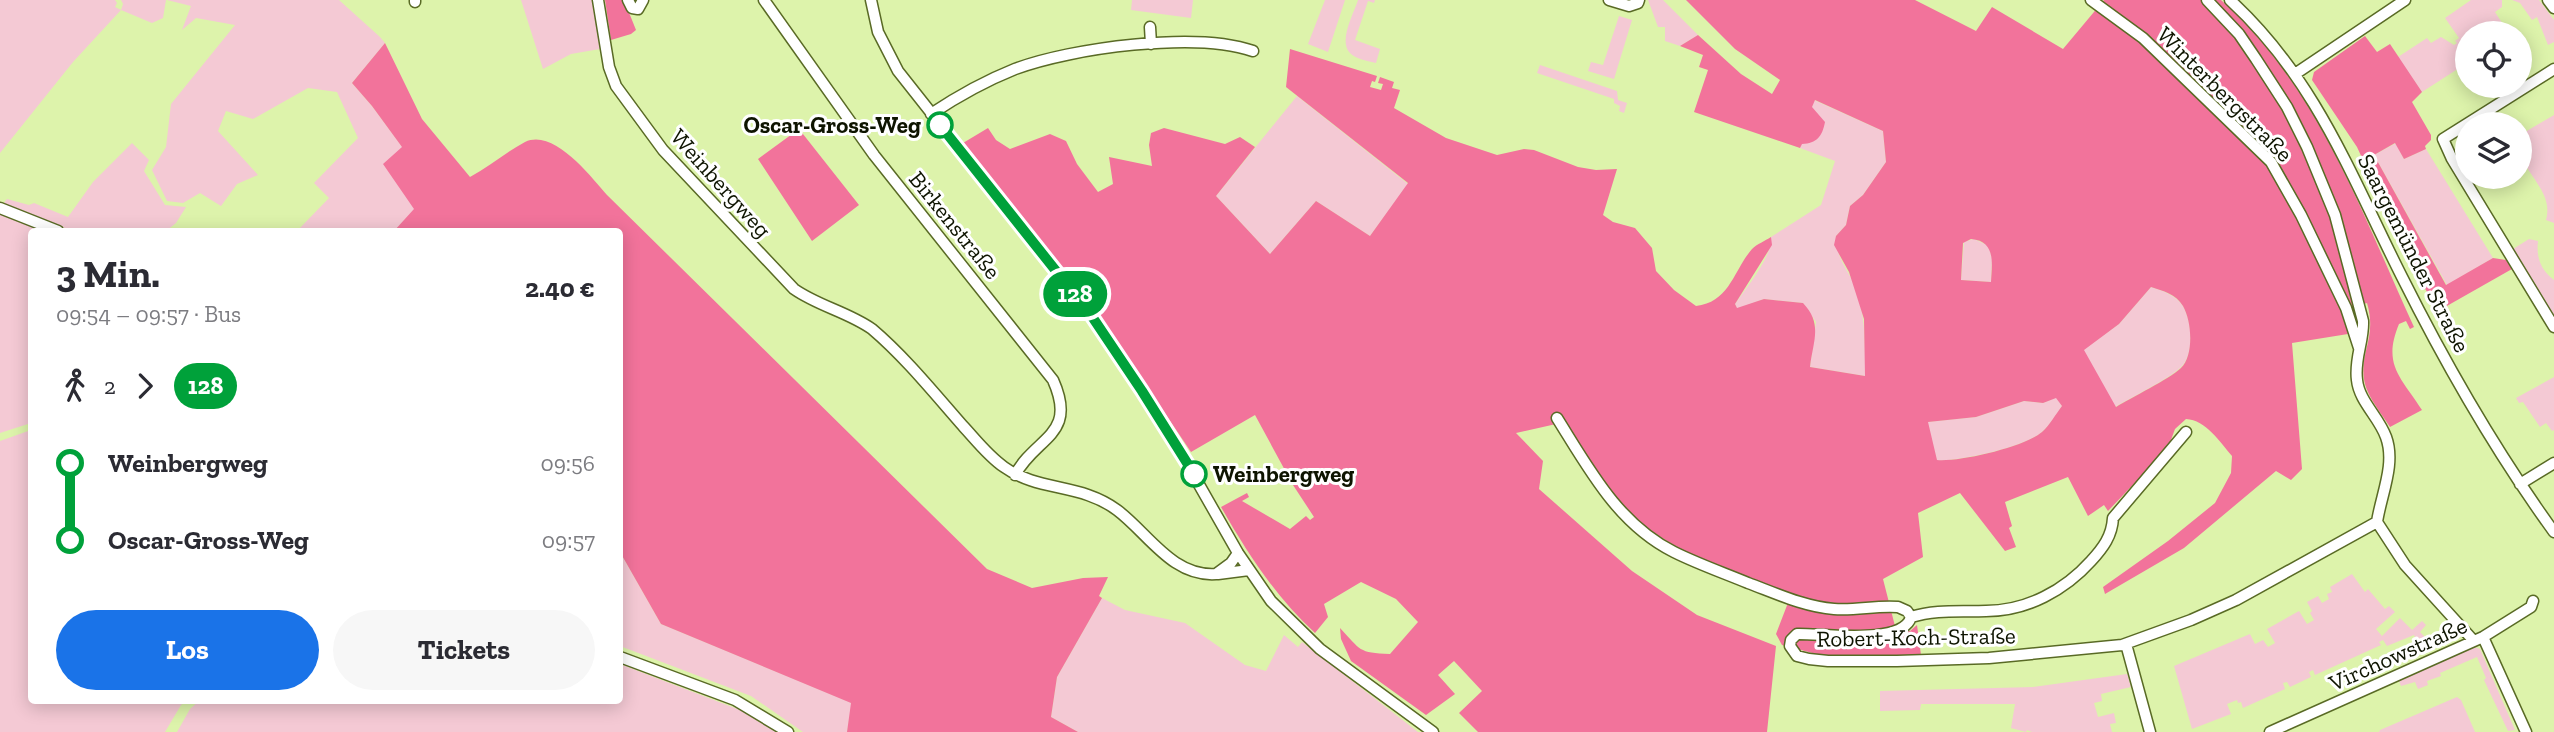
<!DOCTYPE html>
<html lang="de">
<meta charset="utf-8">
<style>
body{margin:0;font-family:"Zilla Slab",serif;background:#f7f7f7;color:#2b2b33;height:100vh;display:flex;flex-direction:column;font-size:26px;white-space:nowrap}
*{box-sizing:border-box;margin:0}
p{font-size:23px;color:#7c7c81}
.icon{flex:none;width:38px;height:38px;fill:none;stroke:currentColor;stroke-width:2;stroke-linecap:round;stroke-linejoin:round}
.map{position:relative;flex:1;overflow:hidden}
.side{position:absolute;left:28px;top:228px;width:595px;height:476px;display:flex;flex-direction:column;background:#fff;border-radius:7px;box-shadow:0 4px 18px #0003}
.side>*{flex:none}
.badge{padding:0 14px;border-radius:23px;font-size:24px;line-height:46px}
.tools{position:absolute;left:2455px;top:21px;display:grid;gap:14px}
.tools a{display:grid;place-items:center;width:77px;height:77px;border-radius:50%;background:#fff;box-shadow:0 4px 18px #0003;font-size:35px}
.map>.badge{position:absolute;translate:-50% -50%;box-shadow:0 0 0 4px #fff}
.legs{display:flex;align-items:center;gap:10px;height:77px;padding:0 28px;font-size:23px}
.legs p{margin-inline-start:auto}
.summary{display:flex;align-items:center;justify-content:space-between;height:119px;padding:0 28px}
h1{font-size:38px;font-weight:800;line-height:52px}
.action{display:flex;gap:14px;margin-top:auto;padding:14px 28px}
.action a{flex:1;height:80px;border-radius:42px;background:#1a73e8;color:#fff;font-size:28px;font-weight:800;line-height:80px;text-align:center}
.action a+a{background:#f7f7f7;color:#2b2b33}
ul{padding:0 28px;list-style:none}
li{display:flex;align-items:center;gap:24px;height:77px;font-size:26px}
li i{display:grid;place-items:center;width:10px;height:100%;margin:0 9px;background:currentColor}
li i::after{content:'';width:18px;height:18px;margin:-9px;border:5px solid;border-radius:50%;background:#fff}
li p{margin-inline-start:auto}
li:first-child i{background:linear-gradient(#0000 50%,currentColor 0)}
li:last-child i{background:linear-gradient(currentColor 50%,#0000 0)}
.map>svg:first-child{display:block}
</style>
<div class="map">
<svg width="2554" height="732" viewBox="0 0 2554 732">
<rect width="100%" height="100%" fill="#ddf3ab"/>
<!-- green -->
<path fill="#f4c9d4" d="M0,0H115L117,3L115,7L121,10L123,4L121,0H166L163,18L152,23L121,10L73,62L0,153Z
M167,0H339L380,37L385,43L352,83L372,106L403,148L402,191L415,209L394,231H297L329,198L314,183L358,138L337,92L308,88L253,119L226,111L218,131L258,175L237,184L221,206L200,193L183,203L167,201L152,170L166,147L171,104L235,25L196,18L182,30L191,6Z
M521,0H592L600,49L571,54L543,69Z
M1132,0H1193L1191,18L1131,10Z
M1325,0H1345L1328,52L1308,44Z
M1358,0H1375L1374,3L1368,1L1355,40L1380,49L1376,63C1368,61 1355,59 1350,53C1338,41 1354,13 1358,0Z
M1648,0H1663L1698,35L1680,46L1665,41V27H1658Z
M2471,0H2502V7L2495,12L2504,26L2499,33H2468L2467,63L2422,92L2398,57L2427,38L2431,43L2441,37L2454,45L2457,43L2455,41L2459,38L2445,18Z
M2512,0H2539L2554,20V42L2548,45L2537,17L2532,20L2520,3Z
M1619,16L1632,20L1614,79L1588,71L1591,62L1603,65Z
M1540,65L1617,91L1618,100L1627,103L1624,113L1619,111L1620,106L1614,103V99L1537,73Z
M1297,96L1408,184L1370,236L1316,201L1270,254L1216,196Z
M1814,100L1883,131L1886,162L1863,195L1850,206L1846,225L1836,236C1835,258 1850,271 1857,292C1866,320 1865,347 1865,376L1810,367L1816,322L1803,303L1764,299L1737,309L1735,304C1746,288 1773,256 1771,237L1821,205L1835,161L1800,148Z
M2554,115V223L2546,220C2553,195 2531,179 2522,158C2519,151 2520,142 2520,135Z
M132,143L149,160L144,171L165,205L186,207L176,223L166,231H77L38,221L3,204L7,199L29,205L34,203L68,217L93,182Z
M2396,143L2404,159L2426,149L2493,258L2447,285L2374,155Z
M0,214L45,231H32L31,423L0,433Z
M1974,239L1989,246L1992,259L1991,282L1961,280L1964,242Z
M2529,239L2538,241C2536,258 2541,270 2554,280V316L2513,249Z
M2151,287C2163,291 2176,295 2183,306C2192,322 2195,355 2180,368C2167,380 2132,397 2115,407L2083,350L2119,324Z
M2554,377V430L2552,431L2546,423L2540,427L2523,402L2519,403L2516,398Z
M2057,397L2062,406C2056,415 2050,425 2042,432C2023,448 1962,460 1937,461L1927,422L1976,417L2024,401L2043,403Z
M31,430L32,700H187L181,705L165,732H0V441Z
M620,552L661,624L852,703L847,732H803L751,696L620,646Z
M2352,574L2365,592L2368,589L2385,609L2389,606L2395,612L2376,629L2382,636L2400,618L2412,630L2422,621L2426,625L2420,632L2427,639L2418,644L2414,635L2387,646L2383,640L2379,642L2381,645L2315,675L2313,670L2309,672L2311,677L2290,687L2287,682L2283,683L2285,689L2243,708L2241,702L2238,703L2237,700L2227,704L2231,714L2192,729L2174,666L2250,634L2255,644L2263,640L2268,647L2275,643L2267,629L2299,611L2307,624L2314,620L2310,613L2312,611L2307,602L2318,596L2322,603L2329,599L2327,594L2332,592L2330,587Z
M1102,598L1125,610L1185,623L1245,665L1266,671L1284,635L1298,647L1302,642L1418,732H1078L1051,717L1057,677Z
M2474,647L2480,649L2515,730L2508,731L2484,680L2486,678L2477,657L2440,673L2441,676L2427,681L2428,685L2418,689L2415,682L2401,686L2399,681Z
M620,664L740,710L776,732H177L190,709L200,700H620Z
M2127,674L2131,687L2101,694L2102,701L2094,703L2098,717L2114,713L2116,723L2110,724L2112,732H2032L2027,730L2026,732L2011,728L2015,704H1921L1920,710L1880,711V691L2033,687Z
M2457,697L2461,700L2475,732H2379L2380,730Z"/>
<!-- forest -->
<path fill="#f2739b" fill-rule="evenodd" d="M605,0H624L636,30L631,34L611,40Z
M1686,0H1915L1976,31L1992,7L2063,49L2104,0H2221C2318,86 2361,212 2414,327L2410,329L2406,321L2399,324C2382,365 2401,377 2422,410L2390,427C2381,413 2366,395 2364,379C2360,351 2377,337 2367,303L2342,312L2348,334L2292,343L2302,469L2291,480L2276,471L2184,548L2105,594L2103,587L2168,541L2215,503L2231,473L2232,456C2220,442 2206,420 2186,419L2175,429L2168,448L2108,511L2104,505L2088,516L2068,477L2005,502L2012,526L2009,528L2016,547L2005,551L1960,493L1918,513L1923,557L1883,579L1897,634L1910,631L1917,625L1921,655H1820L1782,645L1776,634L1791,595C1725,570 1653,547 1608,490C1591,469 1579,444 1565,422L1516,433L1543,461L1539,489L1632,571L1697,615L1776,646L1767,732H1478L1459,713L1482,691L1454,661L1438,675L1455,694L1426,715L1351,661L1341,639L1340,628C1361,650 1358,653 1390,654L1418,622L1396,599L1361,582L1324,604L1328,617L1315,633C1275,596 1248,554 1221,507L1247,493L1249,497L1242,501L1290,529L1306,516L1310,520L1314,517L1293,485L1255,415L1191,452L1096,311L963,143L988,128L996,140L1010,149L1050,134L1066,141L1077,164L1098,192L1113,184L1109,157L1152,166L1149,145L1151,133L1164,128L1225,144L1240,137L1255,147L1216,196L1270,254L1316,201L1370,236L1408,183L1286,87L1290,49L1377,76L1375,82L1372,81L1370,87L1381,90L1383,84L1378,83L1380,77L1394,82L1392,88L1400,90L1394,108L1446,138L1497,155L1524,149L1534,150L1578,167L1596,170L1617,169L1603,215L1613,222L1635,228L1652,248L1656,271L1674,290L1696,306C1730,302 1733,271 1752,249C1757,244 1765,241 1771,237L1772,245L1735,304L1737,308L1764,299L1803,303C1823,324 1813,341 1810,367L1865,376L1864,319L1849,272L1834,245L1836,236L1846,225L1850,206L1863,195L1886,162L1883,131L1815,100L1812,107L1825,122C1822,137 1817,143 1802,144L1800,148L1694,112L1708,70L1699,67L1703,55L1680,46L1698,35L1741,74L1772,94L1780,80L1735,49ZM1971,239C1996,241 1992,263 1991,282L1961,280L1963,243ZM2151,287C2163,291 2176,294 2183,306C2192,322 2194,355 2181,368C2168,380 2132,397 2116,407L2084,350L2119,324ZM2056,398L2062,406C2055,415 2050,425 2042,432C2024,447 1960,462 1937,460L1928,422L1976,417L2024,401L2043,403Z
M2365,36L2377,52L2390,44L2422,92L2412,102L2431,135V140L2425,146L2426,149L2404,159L2395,143L2374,155L2446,285L2493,258L2506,260L2512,269L2438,311L2412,266L2357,147L2312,80L2314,72Z
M385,43L422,119L470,177C489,167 506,152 525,142C554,128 591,177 607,195L987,569L1032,588L1083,578L1108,577L1099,596L1102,598L1057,677L1051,717L1078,732H847L851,703L661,624L620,552V231H394L414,209L383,164L402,147L372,106L352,83Z
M799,129L859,205L812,241L758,159Z"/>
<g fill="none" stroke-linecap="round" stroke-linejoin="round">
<defs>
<path id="minor" d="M598,0L609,67L616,86L663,150L794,289C818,306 848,312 872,329C905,357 934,393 963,426C976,440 988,456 1004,467C1039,492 1081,483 1117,510C1148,533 1172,577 1216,574L1231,563L1238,553
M628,0L632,8L638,9L643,0
M764,0L874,155L1053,380C1078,436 1036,436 1015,475
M871,0L878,32L898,71L1091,315L1142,391L1185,460L1238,553L1271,601L1320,649L1433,732
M1609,0L1629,6L1638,3L1639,0
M2091,0L2143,38L2271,162L2301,215L2346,308L2359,348
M2207,0L2239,34L2256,59L2287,107L2307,147L2335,215L2363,321C2364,341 2354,359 2357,380C2359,401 2379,417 2386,437C2396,464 2381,495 2377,522L2405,565L2473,640
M2230,0C2316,79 2351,176 2402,277C2446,365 2496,452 2554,532
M2548,0L2554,8
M415,2V0
M1150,27L1151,44
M2554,69L2443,139L2452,159L2554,327
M2295,74L2405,0
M931,114C958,96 985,81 1015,69C1071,48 1196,31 1253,51
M0,208L58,231
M1557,418C1589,469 1618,524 1674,552C1698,564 1724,573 1748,583C1775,593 1805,607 1834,609C1855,611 1877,605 1898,607L1907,611L1911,617
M2520,484L2554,463
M1218,574L1249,570
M1911,617C1903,646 1820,633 1797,634L1791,640L1790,646L1797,656L1809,659L1828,661H1897L1989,658L2122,645L2191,620L2236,600L2377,522
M1911,617C1936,609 1960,612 1986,611C2027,611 2065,590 2091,561C2103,548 2112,536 2113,518L2186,432
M2483,637L2526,732
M2126,644L2150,732
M620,657L735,700L788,732
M2270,732L2483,637L2531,607L2533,601"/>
</defs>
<!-- minor casing -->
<use href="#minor" stroke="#596a25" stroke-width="13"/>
<!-- minor -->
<use href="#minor" stroke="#fff" stroke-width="10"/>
</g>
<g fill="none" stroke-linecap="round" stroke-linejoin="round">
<defs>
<path id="line-1" d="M940,125L1091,315L1142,391L1194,474"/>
</defs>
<!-- line-1 casing -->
<use href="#line-1" stroke="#fff" stroke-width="16"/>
<!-- line-1 -->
<use href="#line-1" stroke="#00a13a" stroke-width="10"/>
</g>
<!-- markers -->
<g fill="#fff" stroke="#00a13a" stroke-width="3.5">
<circle cx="940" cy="125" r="12"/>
<circle cx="1194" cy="474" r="12"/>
</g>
<g text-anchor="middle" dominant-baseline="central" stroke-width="6" stroke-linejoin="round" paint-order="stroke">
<!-- street labels -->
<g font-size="23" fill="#0e1400" stroke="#fff">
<text transform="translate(2225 94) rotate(45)">Winterbergstraße</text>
<text transform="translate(721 183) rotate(48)">Weinbergweg</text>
<text transform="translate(955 225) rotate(51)">Birkenstraße</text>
<text transform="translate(2414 253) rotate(63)">Saargemünder Straße</text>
<text transform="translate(1916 637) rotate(-1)">Robert-Koch-Straße</text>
<text transform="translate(2398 654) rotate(-24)">Virchowstraße</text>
</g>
<!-- stop labels -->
<g font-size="23" font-weight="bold" fill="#0e1400" stroke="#fff" text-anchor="end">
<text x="921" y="125">Oscar-Gross-Weg</text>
<text x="1213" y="474" text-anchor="start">Weinbergweg</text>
</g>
</g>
</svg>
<div class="tools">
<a><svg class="icon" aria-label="locate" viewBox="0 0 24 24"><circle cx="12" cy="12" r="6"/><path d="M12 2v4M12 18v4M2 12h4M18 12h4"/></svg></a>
<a><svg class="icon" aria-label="layers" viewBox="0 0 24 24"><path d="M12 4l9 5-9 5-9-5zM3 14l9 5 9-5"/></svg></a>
</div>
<b class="badge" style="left:1075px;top:294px;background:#00a13a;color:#fff">128</b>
<section class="side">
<div class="summary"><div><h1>3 Min.</h1><p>09:54 – 09:57 · Bus</p></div><b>2.40 €</b></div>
<div class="legs"><svg class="icon" aria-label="walk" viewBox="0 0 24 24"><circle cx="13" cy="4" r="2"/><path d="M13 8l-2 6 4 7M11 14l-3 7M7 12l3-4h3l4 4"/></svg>2<svg class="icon" aria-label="forward" viewBox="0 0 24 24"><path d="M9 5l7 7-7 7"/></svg><b class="badge" style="background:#00a13a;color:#fff">128</b></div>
<ul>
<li><i style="color:#00a13a"></i><b>Weinbergweg</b><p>09:56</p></li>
<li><i style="color:#00a13a"></i><b>Oscar-Gross-Weg</b><p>09:57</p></li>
</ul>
<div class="action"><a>Los</a><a>Tickets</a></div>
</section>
</div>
